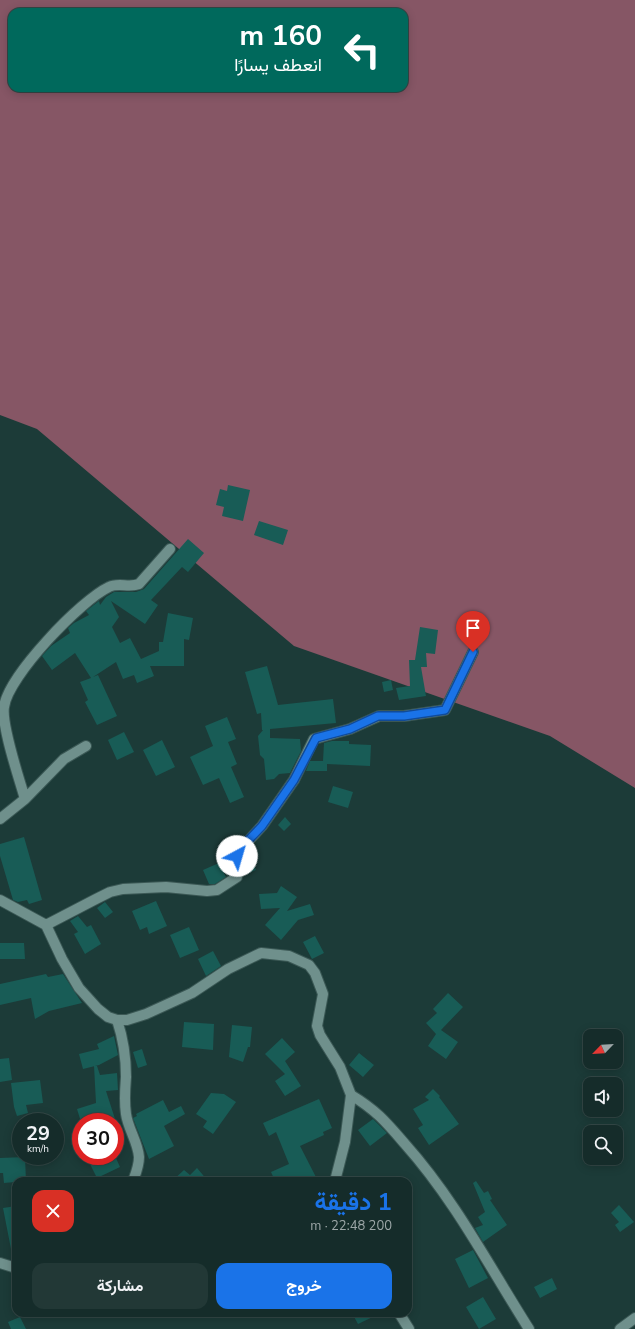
<!DOCTYPE html>
<html lang="ar">
<head>
<meta charset="utf-8">
<style>
	:root { --surface:#152c2a; --page:#223836; --text:#f1f3f6; --muted:#9da7a8; --line:#344847; --accent:#1a73e8 }
	body { margin:0; font-family:"Nunito Sans",Vazirmatn,sans-serif; background:var(--page); color:var(--text); direction:rtl; height:100vh; display:flex; flex-direction:column; font-size:15px; white-space:nowrap }
	* { box-sizing:border-box; margin:0 }
	p { font-size:13px; color:var(--muted) }
	.icon { flex:none; width:22px; height:22px; fill:none; stroke:currentColor; stroke-width:2; stroke-linecap:round; stroke-linejoin:round }
	.map { position:relative; flex:1; overflow:hidden; direction:ltr }
	.side { position:absolute; left:12px; top:1177px; width:400px; height:140px; display:flex; flex-direction:column; background:var(--surface); border-radius:12px; box-shadow:0 2px 10px #0003,0 0 0 1px var(--line); direction:rtl }
	.side>* { flex:none }
	.banner { position:absolute; left:8px; top:8px; width:400px; height:84px; border-radius:12px; box-shadow:0 2px 10px #0003,0 0 0 1px var(--line); direction:rtl; background:#00695c; color:#fff; overflow:hidden }
	.needle { width:26px; rotate:245deg }
	.tools { position:absolute; left:583px; top:1029px; display:grid; gap:8px }
	.tools a { display:grid; place-items:center; width:40px; height:40px; border-radius:8px; background:var(--surface); box-shadow:0 2px 10px #0003,0 0 0 1px var(--line); font-size:20px }
	.speed { position:absolute; left:12px; top:1113px; display:flex; gap:8px; font-size:20px; font-weight:700; text-align:center }
	.speed>* { display:grid; place-content:center; width:52px; height:52px; border-radius:50%; background:var(--surface); box-shadow:0 2px 10px #0003,0 0 0 1px var(--line); line-height:1 }
	.speed small { font-size:10px; font-weight:400 }
	.speed .limit { border:6px solid #d22; background:#fff; color:#111 }
	.pin { position:absolute; display:grid; place-items:center; width:34px; height:34px; color:#fff; margin:-41px -17px; border-radius:50% 50% 50% 0; rotate:-45deg; box-shadow:0 0 4px #0007 }
	.pin .icon { rotate:45deg }
	.me { position:absolute; width:44px; margin:-22px; rotate:39deg; stroke-linejoin:round; filter:drop-shadow(0 0 3px #0008) }
	.turn { display:flex; align-items:center; gap:14px; height:84px; padding:0 20px; font-size:18px }
	.turn .icon { width:52px; height:52px; stroke-width:2.5 }
	.turn b { display:block; font-size:28px; line-height:34px }
	.round { display:grid; place-items:center; flex:none; width:42px; height:42px; border-radius:12px; background:var(--page) }
	.headline { display:flex; align-items:center; justify-content:space-between; height:68px; padding:0 20px }
	h1 { font-size:24px; font-weight:700; line-height:30px; color:var(--accent) }
	.primary-button { display:flex; gap:8px; margin-top:auto; padding:8px 20px }
	.primary-button a { flex:1; height:46px; border-radius:12px; background:var(--accent); color:#fff; font-size:16px; font-weight:700; line-height:46px; text-align:center }
	.primary-button a+a { background:var(--page); color:var(--text) }
	.map>svg:first-child { display:block }
	.forest { fill:#865665; fill-rule:evenodd }
	.building { fill:#185c56 }
	.lines { fill:none; stroke-linecap:round; stroke-linejoin:round }
	.minor-casing { stroke:#3b5855; stroke-width:12 }
	.minor { stroke:#6f908c; stroke-width:10 }
	.route-casing { stroke:#114b97; stroke-width:10 }
	.route { stroke:#1a73e8; stroke-width:7 }
</style>
</head>
<body>
<div class="map">
<svg width="635" height="1329" viewBox="0 0 635 1329">
	<rect width="100%" height="100%" fill="#1c3b38"/>
	<path class="forest" d="M0 0H635V788L550 736 294 646 37 429 0 415ZM12 12H404V88H12Z"/>
	<path class="building" d="M228 485 250 490 243 521 222 516 224 507 216 505 220 489 227 491Z
		M259 521 288 530 283 545 254 535Z
		M188 539 204 553 188 572 182 567 151 600 158 605 145 624 111 601 119 617 112 627 120 643 130 638 141 659 159 651V642H163L168 613 193 618 189 640 184 639V666H150L154 676 137 683 134 675 123 679 116 662 93 677 98 675 117 716 97 725 85 702 88 700 80 682 91 678 75 653 52 670 42 656 51 646 70 633 68 628 74 623 89 615 86 611 99 601 100 605 106 597 114 592H136L144 589Z
		M420 627 438 630 435 654 426 653 427 667H421L426 696 399 700 396 688 410 686 409 660H415Z
		M267 666 278 705 333 699 336 723 270 729V738L300 739 301 751 290 773 279 774 274 779 266 780 264 759 260 755 258 736 263 730H262L261 713 257 714 245 672Z
		M391 680 393 690 384 692 382 682Z
		M227 717 236 739 228 742 237 764 231 767 244 797 230 803 219 778 203 785 190 757 213 746 205 726Z
		M124 732 134 752 117 760 108 740Z
		M162 740 175 767 156 776 143 750Z
		M332 741H349V744L371 745 370 766 327 764V771H306L310 761H323L324 743Z
		M333 786 353 792 348 808 328 802Z
		M285 817 291 824 284 831 278 825Z
		M24 837 42 900 29 904 27 900 18 902 13 900 0 856V844Z
		M248 851 256 870 246 874 244 868V855Z
		M219 863 226 877 215 884H209L203 870Z
		M281 886 297 897 287 911 310 904 314 915 298 920 281 940 265 925 280 908 261 909 259 894 277 893Z
		M156 901 167 926 149 934 147 927 140 930 132 911Z
		M105 902 113 912 105 918 97 908Z
		M78 916 87 927 91 925 101 944 85 954 74 934 78 932 70 921Z
		M189 927 199 950 180 958 170 935Z
		M315 936 324 953 312 959 303 942Z
		M0 943H24L25 959H0Z
		M213 951 221 966 206 976 198 959Z
		M46 974 48 977 63 974 82 1003 49 1011 35 1019 31 998 0 1005V984Z
		M448 993 463 1007 441 1030 458 1042 446 1059 428 1046 436 1034 426 1023 437 1013 433 1009Z
		M184 1022 214 1024 213 1050 182 1047Z
		M232 1025 252 1027 250 1047H248L243 1062 229 1057Z
		M114 1036 118 1055 99 1065 83 1069 79 1054 99 1049 97 1044Z
		M282 1038 295 1052 285 1061 301 1086 285 1096 275 1081 285 1074 265 1054Z
		M142 1049 147 1065 138 1068 133 1052Z
		M359 1053 374 1065 363 1077 349 1065Z
		M9 1058 12 1080 0 1082V1059Z
		M94 1066H97L100 1075 117 1073 118 1090 106 1091 116 1122H81L77 1109 96 1103Z
		M40 1080 43 1103 26 1105 28 1113 17 1116 14 1107 11 1083Z
		M433 1089 440 1096 439 1097 459 1124 429 1145 418 1128 423 1125 413 1109 429 1100 425 1097Z
		M211 1093 224 1094 236 1102 213 1134 203 1127 207 1121 196 1114Z
		M319 1099 332 1128 323 1132 324 1135 300 1146 318 1181H275L271 1172 289 1164 276 1132 269 1136 263 1123Z
		M163 1100 169 1112 181 1106 185 1114 164 1126 174 1146 149 1159 133 1118 137 1116 136 1114Z
		M373 1119 387 1133 370 1146 358 1130Z
		M102 1156H115L120 1167 97 1178 89 1162Z
		M25 1157 26 1181 4 1183 3 1173H0V1158Z
		M197 1168 208 1181H172L184 1170 190 1175Z
		M476 1181 484 1193 488 1191 492 1199 490 1200 507 1225 483 1242 475 1228 483 1225 478 1217 485 1212 473 1183Z
		M619 1205 634 1222 620 1232 615 1225 619 1222 611 1213Z
		M16 1206V1249H11L3 1208Z
		M473 1250 488 1278 469 1288 455 1259Z
		M552 1278 557 1289 540 1298 534 1287Z
		M483 1297 496 1319 479 1329 466 1307Z
		M352 1313H381L358 1324Z
		M20 1317 26 1329H11L8 1322Z"/>
	<g class="lines">
		<defs>
			<path id="minor" d="M25 799C19 778 1 725 4 707 8 676 81 600 109 587 118 582 129 588 139 584L170 549
				M0 819 25 799 64 759 86 746
				M0 900 46 925 62 959 79 988 98 1009 108 1017 117 1020H127L146 1014 192 993 228 969 261 953 289 956 309 965 315 973 323 994 317 1026 320 1035 340 1067 351 1095 345 1142 335 1181
				M46 925 96 899 110 892 123 889 166 887 207 891 217 890 237 877 238 852 262 826 294 780 314 739 350 729 379 716H404L445 710 473 652
				M117 1020C123 1038 126 1057 126 1077 125 1090 124 1101 126 1114 128 1129 138 1142 139 1157 139 1166 136 1173 133 1181
				M351 1095C376 1110 386 1122 405 1144 455 1200 489 1266 529 1329
				M0 1263 16 1268
				M399 1313 409 1329
				M620 1329 635 1318"/>
		</defs>
		<use href="#minor" class="minor-casing"/>
		<use href="#minor" class="minor"/>
	</g>
	<g class="lines">
		<defs>
			<path id="route" d="M237 856 240 849 262 826 294 780 316 738 350 729 378 716H404L445 710 473 652"/>
		</defs>
		<use href="#route" class="route-casing"/>
		<use href="#route" class="route"/>
	</g>
</svg>
<div class="tools">
<a><svg class="needle" viewBox="-14 -14 28 28"><path d="M0-13l5 13h-10z" fill="#e53935"/><path d="M0 13l5-13h-10z" fill="#9da7a8"/></svg></a>
<a><svg class="icon" aria-label="sound" viewBox="0 0 24 24"><path d="M4 9h4l5-4v14l-5-4H4zM17 9q2 3 0 6"/></svg></a>
<a><svg class="icon" aria-label="search" viewBox="0 0 24 24"><circle cx="10" cy="10" r="6"/><path d="M15 15l6 6"/></svg></a>
</div>
<div class="speed"><div>29<small>km/h</small></div><div class="limit">30</div></div>
<div class="pin" style="left:473px;top:652px;background:#d93025"><svg class="icon" aria-label="arrive" viewBox="0 0 24 24"><path d="M6 21V4h12l-3 4 3 4H6"/></svg></div>
<svg class="me" style="left:237px;top:856px" viewBox="-20 -20 40 40"><circle r="19" fill="#fff"/><path d="M0-13L10 11 0 6-10 11z" fill="#1a73e8"/></svg>
<div class="banner">
<div class="turn"><svg class="icon" aria-label="left" viewBox="0 0 24 24"><path d="M17 20v-9H6M10 6l-5 5 5 5"/></svg><div><b>160 m</b>انعطف يسارًا</div></div>
</div>
<section class="side">
<div class="headline"><div><h1>1 دقيقة</h1><p>200 m · 22:48</p></div><a class="round" style="background:#d93025;color:#fff"><svg class="icon" aria-label="close" viewBox="0 0 24 24"><path d="M6 6l12 12M18 6L6 18"/></svg></a></div>
<div class="primary-button"><a>خروج</a><a>مشاركة</a></div>
</section>
</div>
</body>
</html>
